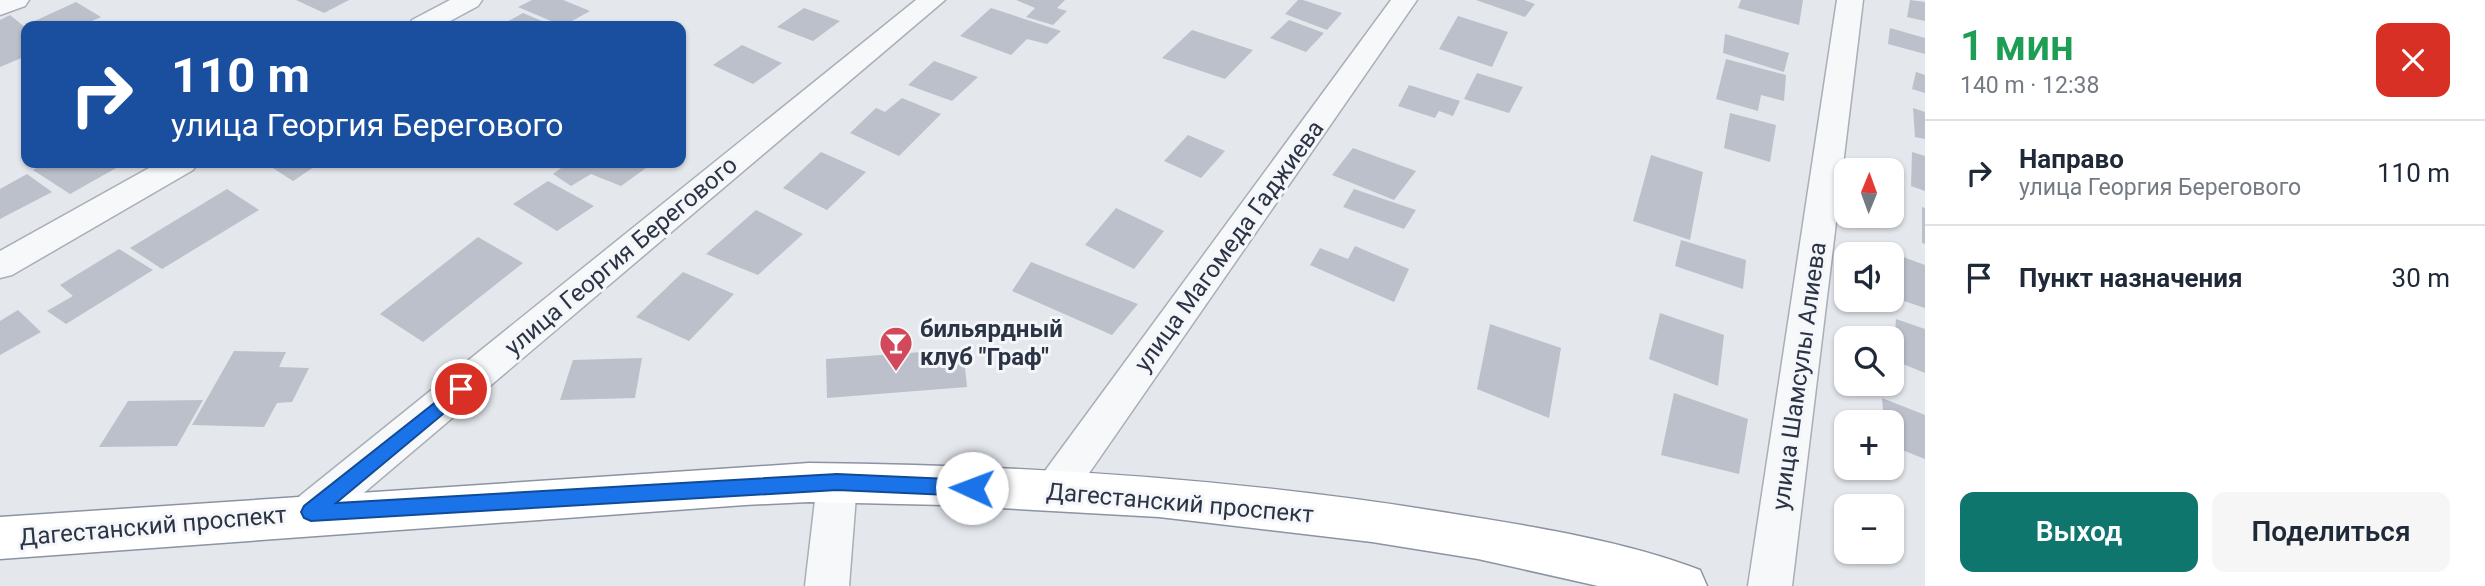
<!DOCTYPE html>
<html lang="ru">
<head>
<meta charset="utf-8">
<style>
	:root { --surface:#fff; --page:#f6f6f7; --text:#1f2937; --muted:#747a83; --line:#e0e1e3; --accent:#0f766e }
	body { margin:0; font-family:Roboto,sans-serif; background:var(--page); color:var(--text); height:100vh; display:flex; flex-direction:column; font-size:26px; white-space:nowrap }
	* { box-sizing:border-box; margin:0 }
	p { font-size:23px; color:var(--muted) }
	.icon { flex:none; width:38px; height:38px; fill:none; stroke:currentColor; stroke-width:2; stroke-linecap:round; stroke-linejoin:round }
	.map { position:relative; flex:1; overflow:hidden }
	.panel { display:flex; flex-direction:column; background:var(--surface); width:560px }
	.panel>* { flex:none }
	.banner { position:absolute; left:21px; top:21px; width:665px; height:147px; border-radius:14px; box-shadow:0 2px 5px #0004; background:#1a4fa0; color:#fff; overflow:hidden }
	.needle { width:46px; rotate:1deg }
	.controls { position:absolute; left:1834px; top:158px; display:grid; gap:14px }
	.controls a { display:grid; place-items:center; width:70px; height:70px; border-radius:14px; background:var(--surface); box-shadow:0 2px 5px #0004; font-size:35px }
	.pin { position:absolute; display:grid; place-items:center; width:60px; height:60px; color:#fff; margin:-30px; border:4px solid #fff; border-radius:50%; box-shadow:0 2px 7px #0007 }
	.me { position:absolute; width:77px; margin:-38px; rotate:272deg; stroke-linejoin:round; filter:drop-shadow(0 0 5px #0008) }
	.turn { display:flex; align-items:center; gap:24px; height:147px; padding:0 35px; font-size:32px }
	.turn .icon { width:91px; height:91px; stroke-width:2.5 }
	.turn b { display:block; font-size:49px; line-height:60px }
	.round { display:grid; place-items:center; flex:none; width:74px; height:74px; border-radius:14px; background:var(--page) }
	.head { display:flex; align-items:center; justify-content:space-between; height:119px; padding:0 35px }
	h1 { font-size:42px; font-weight:600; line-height:52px; color:#1e9e55 }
	.cta { display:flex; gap:14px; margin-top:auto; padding:14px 35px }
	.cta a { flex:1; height:80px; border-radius:14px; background:var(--accent); color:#fff; font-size:28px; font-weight:600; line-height:80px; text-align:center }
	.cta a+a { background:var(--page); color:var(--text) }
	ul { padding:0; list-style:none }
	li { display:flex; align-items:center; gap:21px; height:105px; padding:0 35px; border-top:2px solid var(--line) }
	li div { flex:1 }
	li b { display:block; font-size:26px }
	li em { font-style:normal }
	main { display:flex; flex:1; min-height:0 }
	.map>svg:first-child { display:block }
	.building { fill:#bbc0ca }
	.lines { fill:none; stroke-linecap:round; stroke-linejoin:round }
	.street-casing { stroke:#a9aeb7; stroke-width:3 }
	.highway-casing { stroke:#8b94a3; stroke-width:3 }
	.street { fill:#f7f8fa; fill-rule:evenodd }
	.highway { fill:#fff; fill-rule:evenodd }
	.route { fill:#1a73e8; stroke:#114b97; stroke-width:2 }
	.labels { text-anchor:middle; stroke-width:6; stroke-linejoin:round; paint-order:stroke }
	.street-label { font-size:24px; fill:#2b3445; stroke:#f4f6f9 }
	.poi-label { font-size:24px; font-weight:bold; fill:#2b3445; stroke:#f4f6f9; text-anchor:start }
</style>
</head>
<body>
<main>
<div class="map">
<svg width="1925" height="586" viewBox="0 0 1925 586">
	<rect width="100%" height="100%" fill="#e4e7ec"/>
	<path class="building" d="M296 0H349L324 13Z
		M532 0H563L590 11 563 26 518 7Z
		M1016 0H1065L1057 8 1067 11 1053 25 1026 17 1035 8Z
		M1298 0H1303L1342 13 1327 30 1285 14Z
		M1476 0H1524L1535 4 1525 17Z
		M1741 0H1803L1799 25 1738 8Z
		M1910 0 1925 2V21L1907 17Z
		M76 2 101 17 81 26 28 24Z
		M804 8 840 21 813 41 777 27Z
		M991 8 1061 31 1047 44 1027 39 1011 55 960 36Z
		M523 13 549 24 499 26Z
		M10 15 26 28V56L0 67V20Z
		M1458 16 1508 32 1492 67 1439 49Z
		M1289 20 1324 33 1306 52 1270 38Z
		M1890 28 1925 38V54L1888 44Z
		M1192 30 1253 50 1225 79 1162 58Z
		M1725 34 1789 53 1784 72 1723 53Z
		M742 45 782 63 753 84 713 65Z
		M1726 59 1786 75 1784 101 1761 95 1758 111 1716 99Z
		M934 61 978 77 952 101 908 85Z
		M1916 72 1925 75V93L1912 89Z
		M1477 73 1523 87 1509 113 1464 99Z
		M1409 85 1460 101 1453 116 1439 111 1435 118 1398 106Z
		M902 98 941 114 899 156 850 133 876 108 885 112Z
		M1913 108 1925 112V139L1915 137Z
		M1730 113 1776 125 1770 162 1724 148Z
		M1188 135 1225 151 1201 178 1164 161Z
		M1353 148 1416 171 1394 200 1332 175Z
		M821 152 866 172 827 210 783 188Z
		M1912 152 1925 156V191L1911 186Z
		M1651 155 1703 172 1690 240 1633 221Z
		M46 163H125L70 194 33 170Z
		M265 163H320L293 181Z
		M568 163H653L621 186 591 174 571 186 553 174Z
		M27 174 52 192 0 219V189Z
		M548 181 594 206 557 231 513 204Z
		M227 189 259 210 162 269 130 248Z
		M1354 189 1416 210 1404 229 1343 207Z
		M1922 207 1925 208V244L1922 243Z
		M1116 208 1164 231 1134 269 1085 245Z
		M756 210 803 234 758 275 706 254Z
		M478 237 523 263 423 342 380 314Z
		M1681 240 1746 260 1743 289 1675 266Z
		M1355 246 1409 269 1394 302 1310 265 1320 248 1348 259Z
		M119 249 153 270 66 324 47 311 73 296 60 285Z
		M1895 254 1925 265V308L1895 298Z
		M1031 262 1138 304 1112 335 1012 291Z
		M683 272 734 294 689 341 636 317Z
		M18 310 41 332 0 355V321Z
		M1660 313 1724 335 1718 386 1649 359Z
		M1896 319 1925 329V373L1893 360Z
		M1490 324 1561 348 1549 418 1477 389Z
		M963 349 967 387 827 398 826 359Z
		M234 351 286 352 279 367 309 368 292 402 277 403 264 427 192 425Z
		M642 358 635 398 560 400 573 360Z
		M1674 393 1748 419 1739 474 1661 455Z
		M1882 398 1925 415V459L1892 446V422H1884Z
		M203 400 177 446 99 447 128 401Z"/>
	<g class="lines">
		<defs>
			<path id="street" d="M0 0H29L25 6 0 15Z
				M450 0H482L478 6 441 26H409L412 20Z
				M916 0H945L326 525 311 530 296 525 290 512 296 499Z
				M1391 0H1417L1067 505 1053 510 1039 505 1032 492 1039 479Z
				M1837 0H1863L1792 586H1748Z
				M158 163H198L193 170 12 275 0 278V251Z
				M837 465 851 471 857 483 849 586H805L817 483 823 471Z"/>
			<path id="highway" d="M809 463C1021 465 1233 478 1442 512 1524 525 1623 540 1700 570L1707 586H1598L1478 559 1372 542 1159 517 946 505 809 502 745 505 0 559V517Z"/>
		</defs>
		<use href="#street" class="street-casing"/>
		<use href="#highway" class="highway-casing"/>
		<use href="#street" class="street"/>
		<use href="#highway" class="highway"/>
	</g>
	<path class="route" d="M461 382 469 389 467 394 336 503 837 474 972 480 979 483 981 488 979 494 972 496 837 490 311 521 304 518 301 512 304 506Z"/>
	<defs>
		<symbol id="bar-pin" viewBox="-11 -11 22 30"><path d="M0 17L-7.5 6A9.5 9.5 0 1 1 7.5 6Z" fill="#d1495b" stroke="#f4f6f9"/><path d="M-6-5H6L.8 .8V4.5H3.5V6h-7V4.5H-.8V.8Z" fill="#fff"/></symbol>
	</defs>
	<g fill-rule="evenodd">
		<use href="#bar-pin" x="877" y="324" width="38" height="52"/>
	</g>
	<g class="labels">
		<g class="street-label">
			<text transform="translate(1229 246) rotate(-54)" y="8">улица Магомеда Гаджиева</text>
			<text transform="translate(621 256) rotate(-40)" y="8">улица Георгия Берегового</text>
			<text transform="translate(1799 376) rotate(-82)" y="8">улица Шамсулы Алиева</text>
			<text transform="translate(1180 503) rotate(5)" y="8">Дагестанский проспект</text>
			<text transform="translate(153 526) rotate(-5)" y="8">Дагестанский проспект</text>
		</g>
		<g class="poi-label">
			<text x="920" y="337">бильярдный<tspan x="920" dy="28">клуб "Граф"</tspan></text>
		</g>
	</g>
</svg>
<div class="controls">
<a><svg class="needle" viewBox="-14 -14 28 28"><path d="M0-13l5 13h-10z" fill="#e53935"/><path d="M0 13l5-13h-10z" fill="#747a83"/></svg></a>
<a><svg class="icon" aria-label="sound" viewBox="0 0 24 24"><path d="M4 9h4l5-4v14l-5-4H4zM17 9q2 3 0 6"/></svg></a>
<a><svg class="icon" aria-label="search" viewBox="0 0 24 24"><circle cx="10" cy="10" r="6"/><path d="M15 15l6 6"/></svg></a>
<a>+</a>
<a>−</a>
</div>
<div class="pin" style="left:461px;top:389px;background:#d93025"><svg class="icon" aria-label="arrive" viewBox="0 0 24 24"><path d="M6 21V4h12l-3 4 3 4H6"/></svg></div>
<svg class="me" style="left:972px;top:488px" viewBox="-20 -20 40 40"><circle r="19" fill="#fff"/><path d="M0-13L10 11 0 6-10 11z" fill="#1a73e8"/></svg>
<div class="banner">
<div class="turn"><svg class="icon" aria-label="right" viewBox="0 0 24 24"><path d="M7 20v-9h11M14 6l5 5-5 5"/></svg><div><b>110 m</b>улица Георгия Берегового</div></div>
</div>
</div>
<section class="panel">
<div class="head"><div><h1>1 мин</h1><p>140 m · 12:38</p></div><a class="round" style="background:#d93025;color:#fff"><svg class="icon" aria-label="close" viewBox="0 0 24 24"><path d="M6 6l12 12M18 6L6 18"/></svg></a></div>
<ul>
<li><svg class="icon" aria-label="right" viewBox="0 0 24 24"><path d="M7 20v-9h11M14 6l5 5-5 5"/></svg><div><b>Направо</b><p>улица Георгия Берегового</p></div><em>110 m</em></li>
<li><svg class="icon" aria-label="arrive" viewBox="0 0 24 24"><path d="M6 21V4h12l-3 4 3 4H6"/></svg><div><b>Пункт назначения</b></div><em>30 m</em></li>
</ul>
<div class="cta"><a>Выход</a><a>Поделиться</a></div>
</section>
</main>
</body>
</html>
